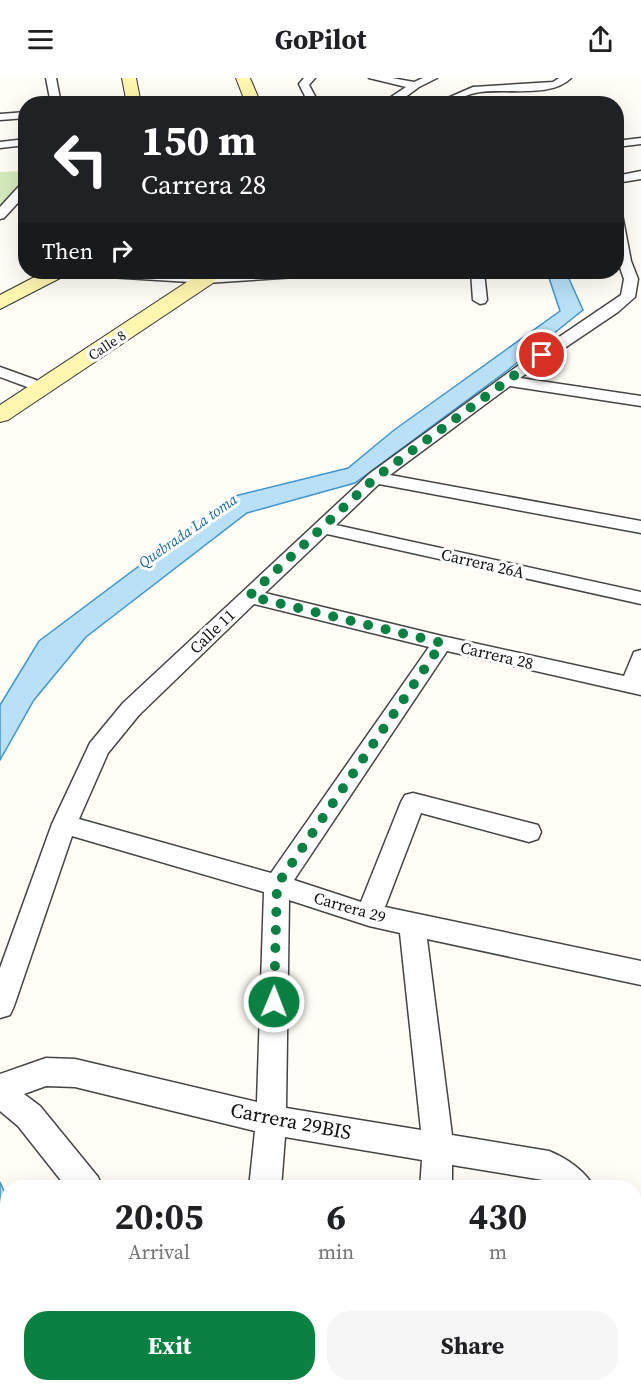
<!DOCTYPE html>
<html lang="en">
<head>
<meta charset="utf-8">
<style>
	:root { --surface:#fff; --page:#f6f6f6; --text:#202124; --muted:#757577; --accent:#0b8043 }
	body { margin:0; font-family:"Source Serif 4",serif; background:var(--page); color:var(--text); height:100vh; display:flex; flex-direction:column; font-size:22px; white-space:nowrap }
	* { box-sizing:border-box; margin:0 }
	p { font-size:20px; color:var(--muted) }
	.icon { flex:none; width:33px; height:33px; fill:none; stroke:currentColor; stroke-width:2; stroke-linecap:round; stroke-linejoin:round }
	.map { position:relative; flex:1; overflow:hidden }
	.drawer { position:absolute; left:0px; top:1102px; width:642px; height:212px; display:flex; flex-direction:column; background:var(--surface); border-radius:24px 24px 0 0; box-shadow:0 6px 24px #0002 }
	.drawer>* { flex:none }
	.banner { position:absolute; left:18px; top:18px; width:606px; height:183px; border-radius:24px; box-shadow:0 6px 24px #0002; background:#202124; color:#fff; overflow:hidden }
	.pin { position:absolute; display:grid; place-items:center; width:51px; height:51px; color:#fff; margin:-26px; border:3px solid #fff; border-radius:50%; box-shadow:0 2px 6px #0007 }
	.me { position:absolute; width:66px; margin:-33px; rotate:1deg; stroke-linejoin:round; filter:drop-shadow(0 0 4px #0008) }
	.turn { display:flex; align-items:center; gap:21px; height:126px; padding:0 24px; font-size:27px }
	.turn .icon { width:78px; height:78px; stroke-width:2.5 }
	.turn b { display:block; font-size:42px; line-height:51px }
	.then { display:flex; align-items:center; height:57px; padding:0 24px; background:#0003; gap:12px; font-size:22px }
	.eta { display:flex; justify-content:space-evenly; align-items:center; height:102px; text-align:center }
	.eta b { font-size:36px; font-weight:700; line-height:42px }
	.primary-button { display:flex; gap:12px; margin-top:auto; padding:12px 24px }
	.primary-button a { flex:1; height:69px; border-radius:24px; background:var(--accent); color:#fff; font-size:24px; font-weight:700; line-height:69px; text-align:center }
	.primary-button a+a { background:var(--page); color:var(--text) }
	header { display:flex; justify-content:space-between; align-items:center; height:78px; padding:0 24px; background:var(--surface); font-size:27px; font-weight:700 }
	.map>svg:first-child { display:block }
	.green { fill:#d5ebbd }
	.water { fill:#b9e0f7; stroke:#3f96cf; stroke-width:1.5 }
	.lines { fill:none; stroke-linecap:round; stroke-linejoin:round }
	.minor-casing { stroke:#444; stroke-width:3 }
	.secondary-casing { stroke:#333; stroke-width:2 }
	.minor { fill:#fff; fill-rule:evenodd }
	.secondary { fill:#fff6b0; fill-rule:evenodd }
	.route { stroke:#0b8043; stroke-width:10; stroke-dasharray:0 18 }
	.labels { text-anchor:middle; stroke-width:6; stroke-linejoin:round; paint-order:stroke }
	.far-street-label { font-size:14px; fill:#111; stroke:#fff }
	.far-water-label { font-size:15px; font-style:italic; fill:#1768a6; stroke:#fff }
	.street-label { font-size:16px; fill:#111; stroke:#fff }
	.near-street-label { font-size:20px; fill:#111; stroke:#fff }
</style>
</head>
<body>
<header><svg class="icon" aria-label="menu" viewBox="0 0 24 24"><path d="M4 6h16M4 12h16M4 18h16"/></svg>GoPilot<svg class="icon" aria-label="share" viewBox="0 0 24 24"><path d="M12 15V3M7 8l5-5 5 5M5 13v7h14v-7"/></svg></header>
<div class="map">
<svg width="641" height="1313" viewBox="0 0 641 1313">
	<rect width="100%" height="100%" fill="#fffdf5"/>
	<path class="green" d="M25 93V104L3 129H0V94Z"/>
	<path class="water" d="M547 194H566L583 232 508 292 355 405 247 435 86 559 34 622 0 682V627L39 563 231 419 348 390 394 352 560 233Z
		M0 1104 7 1120V1204L0 1188Z"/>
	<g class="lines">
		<defs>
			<path id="minor" d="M46 0H56L61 26H51Z
				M304 0H315L309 7 316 20 385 23 406 9 369 0H392L414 4 423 0H437L419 9 396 26 249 25 254 22 306 20 299 6Z
				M559 0H571C551 21 502 9 475 15 459 19 452 26 434 26L473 9 553 4Z
				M233 20 238 23 237 25 179 26 184 23Z
				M26 34V40L0 42V36Z
				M641 60V66L616 69V63Z
				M26 61V67L0 70V64Z
				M641 93V101L616 105V98Z
				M22 105H26V116L4 140 0 141V129Z
				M616 132 622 136 631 183 638 201 635 219 618 234 520 300 641 318V328L510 308 390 397 641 443V455L379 406 336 447 641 514V526L327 456 265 515 442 558 624 598 634 574 641 572V617L447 573 294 802 361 824 401 724 405 717 413 715 538 747 541 754 538 761 529 764 421 735 385 829 641 883V907L427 861 452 1057 549 1073C566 1080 586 1093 594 1110H553L543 1102 452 1087V1110H420L422 1082 285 1059 281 1110H249L255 1053 75 1009 46 1008 24 1016 40 1028 98 1099 103 1110H67L18 1048 0 1033V996L46 980 75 981 257 1024 264 814 72 758 14 928 10 937 0 940V890L52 746 90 665 123 625 369 396 537 274 621 217 624 201 616 178ZM254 526 429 569 271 795 79 741 108 675 139 637ZM289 822 369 848 400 855 421 1052 286 1030Z
				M85 194C124 190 165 196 204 197 242 198 281 190 319 194L312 198 206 205 92 198Z
				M471 194H484L487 222 485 225 480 226 473 222Z
				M0 289 36 302 38 305 30 310 0 299Z
				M634 1150 641 1153V1189L634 1186Z
				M205 1306H240L238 1313H202Z
				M409 1306H444L447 1313H411Z"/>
			<path id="secondary" d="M122 0H136L141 26H127Z
				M236 0H250L261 26H246Z
				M44 194H67L64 198 0 231V217Z
				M202 194H221L213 205 8 342 0 344V327Z"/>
		</defs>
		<use href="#minor" class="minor-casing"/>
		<use href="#secondary" class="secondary-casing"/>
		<use href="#minor" class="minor"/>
		<use href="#secondary" class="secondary"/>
	</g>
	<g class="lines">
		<path class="route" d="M274 924 277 807 442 565 249 518 375 400 542 277"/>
	</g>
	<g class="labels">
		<g class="far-street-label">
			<text transform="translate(107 267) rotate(-34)" y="5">Calle 8</text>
		</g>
		<g class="far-water-label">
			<text transform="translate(188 453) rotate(-35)" y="5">Quebrada La toma</text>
		</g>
		<g class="street-label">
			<text transform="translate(483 485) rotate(13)" y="6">Carrera 26A</text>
			<text transform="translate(212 553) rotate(-44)" y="6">Calle 11</text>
			<text transform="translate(497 577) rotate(13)" y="6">Carrera 28</text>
			<text transform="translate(350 829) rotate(16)" y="6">Carrera 29</text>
		</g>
		<g class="near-street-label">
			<text transform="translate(291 1043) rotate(11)" y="7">Carrera 29BIS</text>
		</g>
	</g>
</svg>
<div class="pin" style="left:542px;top:277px;background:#d93025"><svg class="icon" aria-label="arrive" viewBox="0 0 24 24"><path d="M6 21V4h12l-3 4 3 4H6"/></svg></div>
<svg class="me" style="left:274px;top:924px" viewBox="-20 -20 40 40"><circle r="17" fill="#0b8043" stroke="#fff" stroke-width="3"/><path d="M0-11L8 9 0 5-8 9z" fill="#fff"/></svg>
<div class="banner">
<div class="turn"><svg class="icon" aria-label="left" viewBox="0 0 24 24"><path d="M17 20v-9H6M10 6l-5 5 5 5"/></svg><div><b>150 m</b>Carrera 28</div></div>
<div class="then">Then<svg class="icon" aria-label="right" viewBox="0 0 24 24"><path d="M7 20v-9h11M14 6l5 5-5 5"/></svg></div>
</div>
<section class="drawer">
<div class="eta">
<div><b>20:05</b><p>Arrival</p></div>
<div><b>6</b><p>min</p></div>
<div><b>430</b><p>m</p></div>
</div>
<div class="primary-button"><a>Exit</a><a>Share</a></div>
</section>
</div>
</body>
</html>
